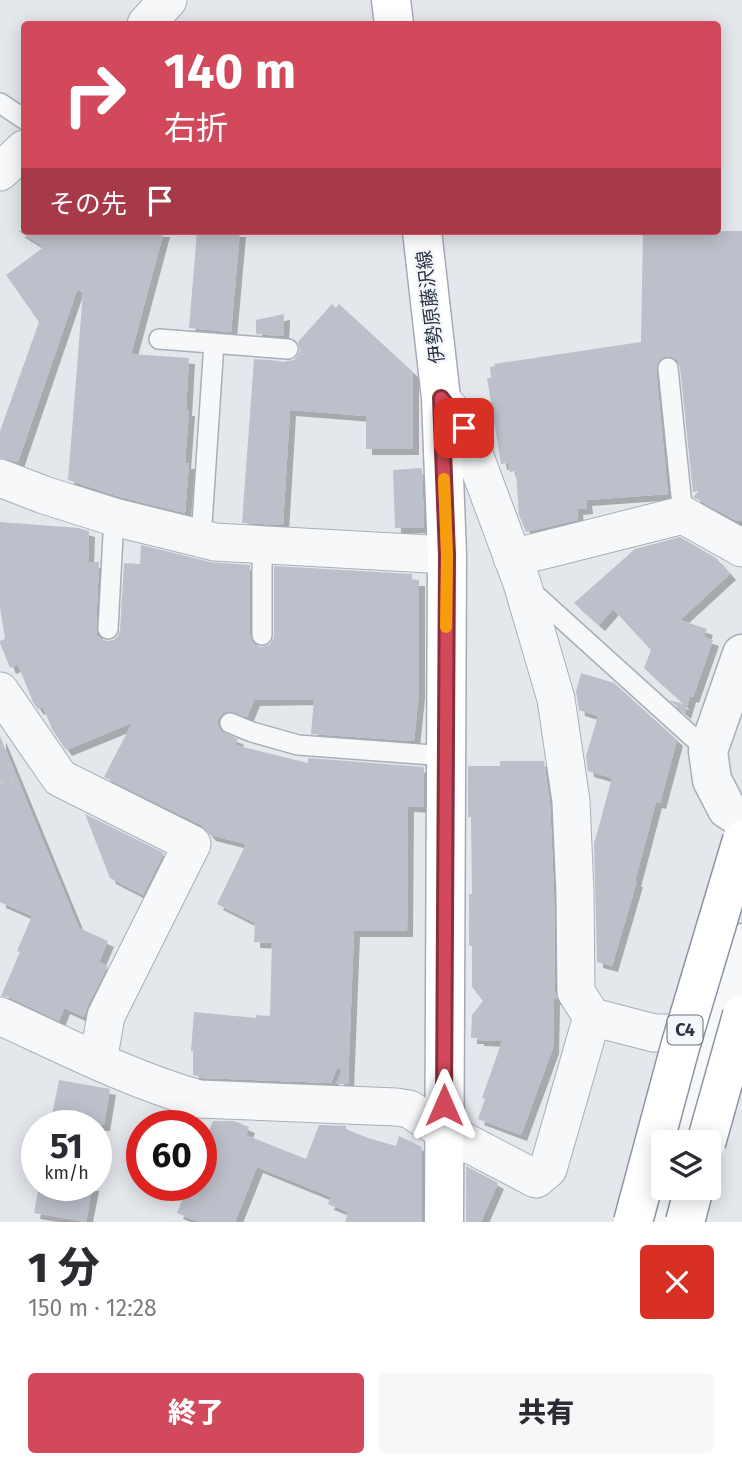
<!DOCTYPE html>
<html lang="ja">
<head>
<meta charset="utf-8">
<style>
	:root { --surface:#fff; --page:#f7f7f7; --text:#2b2b33; --muted:#7c7c81; --accent:#d1495b }
	body { margin:0; font-family:"Fira Sans","Noto Sans JP",sans-serif; background:var(--page); color:var(--text); height:100vh; display:flex; flex-direction:column; font-size:26px; white-space:nowrap }
	* { box-sizing:border-box; margin:0 }
	p { font-size:23px; color:var(--muted) }
	.icon { flex:none; width:38px; height:38px; fill:none; stroke:currentColor; stroke-width:2; stroke-linecap:round; stroke-linejoin:round }
	.map { position:relative; height:1222px; overflow:hidden }
	.details { display:flex; flex-direction:column; background:var(--surface); flex:1 }
	.details>* { flex:none }
	.hud { position:absolute; left:21px; top:21px; width:700px; height:214px; border-radius:7px; box-shadow:0 4px 18px #0003; background:#d1495b; color:#fff; overflow:hidden }
	.buttons { position:absolute; left:651px; top:1130px; display:grid; gap:14px }
	.buttons a { display:grid; place-items:center; width:70px; height:70px; border-radius:7px; background:var(--surface); box-shadow:0 4px 18px #0003; font-size:35px }
	.speed { position:absolute; left:21px; top:1110px; display:flex; gap:14px; font-size:35px; font-weight:700; text-align:center }
	.speed>* { display:grid; place-content:center; width:91px; height:91px; border-radius:50%; background:var(--surface); box-shadow:0 4px 18px #0003; line-height:1 }
	.speed small { font-size:18px; font-weight:400 }
	.speed .limit { border:10px solid #d22; background:#fff; color:#111 }
	.pin { position:absolute; display:grid; place-items:center; width:60px; height:60px; color:#fff; margin:-30px; border-radius:14px; box-shadow:0 4px 10px #0006 }
	.me { position:absolute; width:77px; margin:-38px; rotate:0deg; stroke-linejoin:round; filter:drop-shadow(0 0 5px #0008) }
	.turn { display:flex; align-items:center; gap:24px; height:147px; padding:0 28px; font-size:32px }
	.turn .icon { width:91px; height:91px; stroke-width:2.5 }
	.turn b { display:block; font-size:49px; line-height:60px }
	.then { display:flex; align-items:center; height:66px; padding:0 28px; background:#0003; gap:14px; font-size:26px }
	.round { display:grid; place-items:center; flex:none; width:74px; height:74px; border-radius:7px; background:var(--page) }
	.headline { display:flex; align-items:center; justify-content:space-between; height:119px; padding:0 28px }
	h1 { font-size:42px; font-weight:800; line-height:52px }
	.primary-button { display:flex; gap:14px; margin-top:auto; padding:14px 28px }
	.primary-button a { flex:1; height:80px; border-radius:7px; background:var(--accent); color:#fff; font-size:28px; font-weight:800; line-height:80px; text-align:center }
	.primary-button a+a { background:var(--page); color:var(--text) }
	.map>svg:first-child { display:block }
	.building { fill:#bbc0ca; filter:url(#shadow) }
	.lines { fill:none; stroke-linecap:round; stroke-linejoin:round }
	.service-casing { stroke:#a9aeb7; stroke-width:22 }
	.minor-casing { stroke:#a9aeb7; stroke-width:39 }
	.tertiary-casing { stroke:#a9aeb7; stroke-width:41 }
	.primary-casing { stroke:#a3abb8; stroke-width:41 }
	.path { stroke:#c2c5cb; stroke-width:4.5; stroke-dasharray:5 5; stroke-linecap:butt }
	.service { stroke:#f7f8fa; stroke-width:19 }
	.minor { stroke:#f7f8fa; stroke-width:37 }
	.tertiary { stroke:#f7f8fa; stroke-width:38 }
	.primary { stroke:#fff; stroke-width:38 }
	.motorway-bridge-casing { stroke:#8b94a3; stroke-width:41; stroke-linecap:butt }
	.motorway-bridge { stroke:#fff; stroke-width:38 }
	.route-casing { stroke:#882f3b; stroke-width:18 }
	.route { stroke:#d1495b; stroke-width:12 }
	.slow { stroke:#f59e0b; stroke-width:12 }
	.labels { text-anchor:middle; stroke-width:5; stroke-linejoin:round; paint-order:stroke }
	.shield { fill:#f4f6f9; stroke:#676e7b; stroke-width:2 }
	.shield-label { font-size:18px; font-weight:bold; fill:#2b3445 }
	.street-label { font-size:19px; fill:#2b3445; stroke:#f4f6f9 }
</style>
</head>
<body>
<div class="map">
<svg width="742" height="1222" viewBox="0 0 742 1222">
	<defs>
		<filter id="shadow"><feDropShadow dx="6" dy="6" stdDeviation="0" flood-color="#0004"/></filter>
	</defs>
	<rect width="100%" height="100%" fill="#e4e7ec"/>
	<path class="building" d="M18 231H164L131 354 189 358 186 410H189L185 463H189L185 513 120 497 68 480 83 292 77 290 18 462 0 458V431L39 322 6 275 44 247Z
		M197 231H240L231 332 189 328Z
		M643 231H742V521H737L693 497 699 491 693 492 680 367 677 360 672 357 667 356 660 359 657 364 656 369 668 494 586 500 587 508 577 509 578 520 526 532 519 515 516 471 510 472 508 463 501 464 487 378H491L490 367 495 366 494 364 641 342Z
		M332 304 336 308 339 304 413 372V449H366V416L290 410 283 525 242 523 254 359 281 361V362L294 360 298 355 300 351 298 342Z
		M284 314 283 336 256 334V320Z
		M422 468 424 527 395 528 393 470Z
		M0 522 78 528 89 531 88 562H99L96 629 97 635 101 639 107 641 114 640 118 636 120 630 124 563 140 564 141 545 210 562 250 565V635L252 642 255 645 261 647 269 645 273 640 274 636V566L412 574V580H419V693L414 741 311 734 314 699 254 700 247 717 229 711 223 713 218 719V725L221 731 238 739 235 745 308 763V758L424 767V807L408 806 407 931H354L348 1084H336L342 1070 337 1068 331 1083 203 1078 193 1075V1051H191L194 1012 256 1018V1015L270 1016 272 943 254 942 255 923 217 904 246 844 210 835 201 825 104 777 132 723 66 750 52 729 43 707 38 709 33 702 18 665 10 668 0 643V641L5 639 0 607Z
		M680 537 716 558 730 574 680 620 707 629 704 637 713 640 693 697 690 696 685 713 669 700 684 704 644 668 651 650 613 609 599 625 574 603 635 549Z
		M581 673 614 683 677 740 660 803 656 802 635 881H637L612 966 597 962 594 844 612 778 588 771 586 756 598 716 579 710 576 691Z
		M0 736 79 928 108 941 99 962 108 966 87 1007 84 1017 64 1008 59 1021 9 997 1 996 20 952 17 951 32 916 0 902Z
		M500 761H544L550 803 554 893 555 992 557 999H554L553 1048 521 1135 478 1119 485 1099 482 1098 502 1041 478 1040V1038H471L472 1015 483 1001 472 987V946H469V894H472L471 817H468V766H500Z
		M85 814 164 853 143 895 110 878Z
		M59 1080 110 1089 104 1125H50Z
		M213 1121H234L249 1127 246 1135 306 1159 319 1125 346 1126V1129L368 1138 396 1146 399 1136 422 1147V1222H345L348 1212 328 1204 331 1197 257 1167 235 1222H199L177 1213 188 1185H201V1151Z
		M466 1166 498 1183 481 1222H466Z
		M39 1185H93L86 1222 34 1213Z"/>
	<g class="lines">
		<defs>
			<path id="service" d="M0 103 24 119
				M159 339 288 349
				M668 368 683 515
				M201 539 214 343
				M262 545V635
				M530 590 708 751
				M108 629 114 517
				M230 723 252 732 298 745 446 756"/>
			<path id="minor" d="M146 24 168 0
				M0 172 24 149
				M0 478 44 495 114 517 215 542 447 555
				M512 558 683 515 742 548
				M0 691 60 778 192 844 106 1016 98 1061
				M0 1016C65 1046 130 1079 199 1099L396 1107 409 1109 444 1131 536 1179 548 1169 592 1017 576 992 575 892 571 801 556 699 522 583 464 427 441 398
				M592 1017 654 1033H715"/>
			<path id="tertiary" d="M742 654 708 751 712 780 727 809 742 819
				M685 1143 742 943
				M663 1222 672 1188"/>
			<path id="primary" d="M391 0 394 24
				M422 231 441 398 447 555 444 1222"/>
		</defs>
		<use href="#service" class="service-casing"/>
		<use href="#minor" class="minor-casing"/>
		<use href="#tertiary" class="tertiary-casing"/>
		<use href="#primary" class="primary-casing"/>
		<path class="path" d="M0 784 18 776"/>
		<use href="#service" class="service"/>
		<use href="#minor" class="minor"/>
		<use href="#tertiary" class="tertiary"/>
		<use href="#primary" class="primary"/>
		<defs>
			<path id="motorway-bridge" d="M706 1143 742 1015
				M633 1222 680 1047 742 840
				M685 1222 694 1188"/>
		</defs>
		<use href="#motorway-bridge" class="motorway-bridge-casing"/>
		<use href="#motorway-bridge" class="motorway-bridge"/>
	</g>
	<g class="lines">
		<defs>
			<path id="route" d="M444 1105 447 555 441 398 464 428"/>
		</defs>
		<use href="#route" class="route-casing"/>
		<use href="#route" class="route"/>
		<path class="slow" d="M444 479 447 555 446 627"/>
	</g>
	<g class="labels">
		<rect class="shield" x="667.5" y="1015.5" width="35" height="29" rx="5"/>
		<g class="shield-label">
			<text x="685" y="1036">C4</text>
		</g>
		<g class="street-label">
			<text transform="translate(430 307) rotate(-97)" y="7">伊勢原藤沢線</text>
		</g>
	</g>
</svg>
<div class="buttons">
<a><svg class="icon" aria-label="layers" viewBox="0 0 24 24"><path d="M12 4l9 5-9 5-9-5zM3 14l9 5 9-5"/></svg></a>
</div>
<div class="speed"><div>51<small>km/h</small></div><div class="limit">60</div></div>
<div class="pin" style="left:464px;top:428px;background:#d93025"><svg class="icon" aria-label="arrive" viewBox="0 0 24 24"><path d="M6 21V4h12l-3 4 3 4H6"/></svg></div>
<svg class="me" style="left:444px;top:1105px" viewBox="-20 -20 40 40"><path d="M0-17L14 15 0 8-14 15z" fill="#d1495b" stroke="#fff" stroke-width="4"/></svg>
<div class="hud">
<div class="turn"><svg class="icon" aria-label="right" viewBox="0 0 24 24"><path d="M7 20v-9h11M14 6l5 5-5 5"/></svg><div><b>140 m</b>右折</div></div>
<div class="then">その先<svg class="icon" aria-label="arrive" viewBox="0 0 24 24"><path d="M6 21V4h12l-3 4 3 4H6"/></svg></div>
</div>
</div>
<section class="details">
<div class="headline"><div><h1>1 分</h1><p>150 m · 12:28</p></div><a class="round" style="background:#d93025;color:#fff"><svg class="icon" aria-label="close" viewBox="0 0 24 24"><path d="M6 6l12 12M18 6L6 18"/></svg></a></div>
<div class="primary-button"><a>終了</a><a>共有</a></div>
</section>
</body>
</html>
